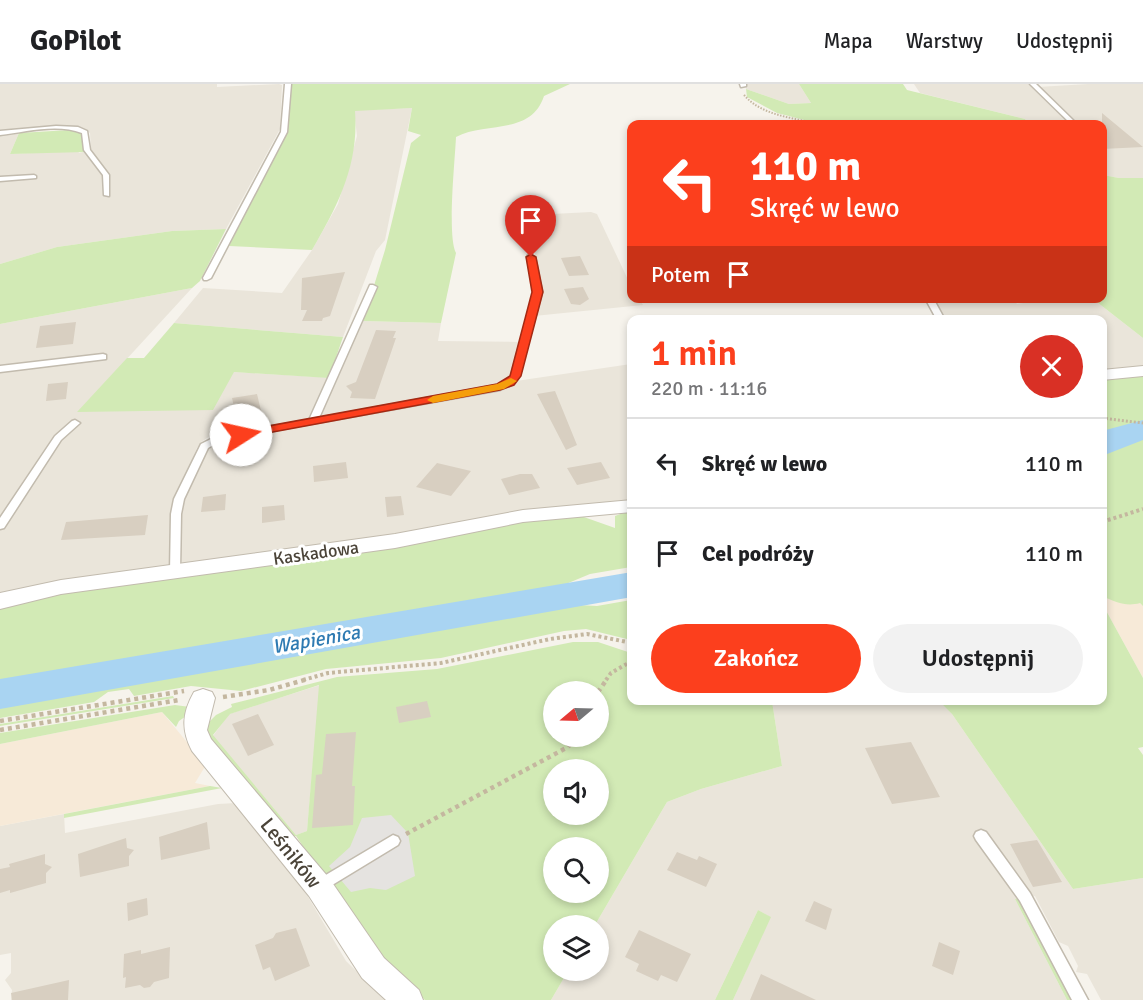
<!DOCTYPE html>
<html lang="pl">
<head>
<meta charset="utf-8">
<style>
	:root { --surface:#fff; --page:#f2f2f2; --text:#202124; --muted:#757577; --line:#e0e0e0; --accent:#fc3f1d }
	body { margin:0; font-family:Signika,sans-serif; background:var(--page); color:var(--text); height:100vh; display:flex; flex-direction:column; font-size:22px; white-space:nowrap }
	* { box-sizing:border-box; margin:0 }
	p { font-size:20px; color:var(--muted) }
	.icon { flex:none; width:33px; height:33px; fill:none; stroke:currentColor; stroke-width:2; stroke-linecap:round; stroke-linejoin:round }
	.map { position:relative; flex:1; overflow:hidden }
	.details { position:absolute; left:627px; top:231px; width:480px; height:390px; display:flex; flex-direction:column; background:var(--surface); border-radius:12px; box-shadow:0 3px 9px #0003 }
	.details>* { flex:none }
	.guide { position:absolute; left:627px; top:36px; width:480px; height:183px; border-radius:12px; box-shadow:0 3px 9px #0003; background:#fc3f1d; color:#fff; overflow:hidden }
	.needle { width:39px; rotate:251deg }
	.buttons { position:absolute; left:543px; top:597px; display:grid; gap:12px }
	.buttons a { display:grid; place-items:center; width:66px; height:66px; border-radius:50%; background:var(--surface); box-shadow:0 3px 9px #0003; font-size:30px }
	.pin { position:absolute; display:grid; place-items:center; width:51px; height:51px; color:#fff; margin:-62px -26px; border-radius:50% 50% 50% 0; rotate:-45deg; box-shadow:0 0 6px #0007 }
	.pin .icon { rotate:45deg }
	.me { position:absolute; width:66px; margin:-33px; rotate:80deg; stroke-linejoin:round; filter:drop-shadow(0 0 4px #0008) }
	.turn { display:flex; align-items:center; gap:21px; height:126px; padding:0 24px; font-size:27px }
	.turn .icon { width:78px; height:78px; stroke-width:2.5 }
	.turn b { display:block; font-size:42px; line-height:51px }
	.then { display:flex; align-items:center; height:57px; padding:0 24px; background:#0003; gap:12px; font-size:22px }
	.round { display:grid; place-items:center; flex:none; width:63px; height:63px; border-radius:32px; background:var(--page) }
	.head { display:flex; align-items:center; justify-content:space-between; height:102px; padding:0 24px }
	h1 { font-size:36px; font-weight:600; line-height:45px; color:var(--accent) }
	.action { display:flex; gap:12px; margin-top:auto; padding:12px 24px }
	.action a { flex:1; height:69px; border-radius:36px; background:var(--accent); color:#fff; font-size:24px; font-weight:600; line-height:69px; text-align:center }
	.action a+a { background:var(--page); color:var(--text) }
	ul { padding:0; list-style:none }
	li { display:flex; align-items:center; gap:18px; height:90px; padding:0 24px; border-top:2px solid var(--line) }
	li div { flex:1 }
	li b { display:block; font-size:22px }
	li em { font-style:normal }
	header { display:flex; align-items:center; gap:36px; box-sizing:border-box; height:84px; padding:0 30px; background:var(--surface); border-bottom:2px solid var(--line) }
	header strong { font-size:28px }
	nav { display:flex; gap:33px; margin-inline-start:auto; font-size:21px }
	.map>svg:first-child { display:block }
	.residential { fill:#eae5da }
	.commercial { fill:#f7ead8 }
	.green { fill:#d2eab5; fill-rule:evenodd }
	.parking { fill:#e5e3e0 }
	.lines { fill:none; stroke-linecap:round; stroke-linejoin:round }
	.river { fill:#a9d4f2; fill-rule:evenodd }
	.building { fill:#d8cfc1 }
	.service-casing { stroke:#c2bbae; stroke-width:3 }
	.minor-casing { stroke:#c2bbae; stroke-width:2 }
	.path-far3 { stroke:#c4b79f; stroke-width:2; stroke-dasharray:1.5 1.5; stroke-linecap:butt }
	.path-far2 { stroke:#c4b79f; stroke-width:3; stroke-dasharray:2 2; stroke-linecap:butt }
	.path-far1 { stroke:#c4b79f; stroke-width:4; stroke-dasharray:3 3; stroke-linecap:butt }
	.path { stroke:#c4b79f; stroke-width:4.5; stroke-dasharray:4 4; stroke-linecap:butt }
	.service { fill:#fff; fill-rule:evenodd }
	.minor { fill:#fff; fill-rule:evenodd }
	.route { fill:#fc3f1d; stroke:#a42913; stroke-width:1.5 }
	.slow { fill:#f59e0b }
	.labels { text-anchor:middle; stroke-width:6; stroke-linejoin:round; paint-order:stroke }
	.street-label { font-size:18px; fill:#4b4439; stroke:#fff }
	.water-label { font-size:20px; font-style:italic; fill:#2e7ab2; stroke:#fff }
	.near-street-label { font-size:21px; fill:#4b4439; stroke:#fff }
</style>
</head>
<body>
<header>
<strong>GoPilot</strong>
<nav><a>Mapa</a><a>Warstwy</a><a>Udostępnij</a></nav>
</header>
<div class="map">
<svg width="1143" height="916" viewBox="0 0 1143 916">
	<rect width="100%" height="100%" fill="#f6f3ec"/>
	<path class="residential" d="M0 0H217V3L279 0 282 1 280 45 226 145 172 147 57 163 0 180V50L19 49 10 70 78 67 79 69 91 66 90 49 83 45 0 48Z
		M746 0H799L811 19 789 20 746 5Z
		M914 0H1028L1069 40H1029L1025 35 920 9Z
		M1088 0H1143V94H1119L1103 91 1102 40 1075 38 1038 3Z
		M412 24 385 156 376 167 343 253 174 239 203 204 282 209 312 166 338 120 357 52 354 26Z
		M591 128 597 130 631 202 632 214 639 215 643 221 534 232 542 199 533 160V131Z
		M192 204 78 328 234 288 336 294 363 237 441 239 438 257 521 258 513 288 504 298 494 302 210 352 201 358 197 364 175 415 170 482 0 512V240Z
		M1054 214 1093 215 1143 254V284L1103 289 1102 236H887L942 231 932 215H1013L1017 220Z
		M631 280V418L390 454 182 481 179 443 181 425 206 365 218 357 495 306 516 297Z
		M320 601 307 747 296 751 213 652 229 630Z
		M772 617H939L952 630 1073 805 1143 794V916H1101L1087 890 1076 888 1078 882 1068 862 1059 858 1035 812 1015 815 1067 916H733L770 833 758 826 715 916H551L568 887 598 886V842L595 841 667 718 701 705 782 682Z
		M236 719 304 806 346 877 386 916H11L12 906 5 896 11 889V869L0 871V742L64 730 65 749 218 720Z"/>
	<path class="commercial" d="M1102 459 1143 516 1140 519 1143 522V594L1103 521Z
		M162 628 206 681 195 699 210 702 0 742V660Z"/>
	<path class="green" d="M290 0H570L544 12C531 52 485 37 456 53 455 76 447 152 456 169L441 239 363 237 385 166 411 59 421 51 408 47 412 24 355 27C359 81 338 121 312 166L229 162 284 53 287 43Z
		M799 0H903L907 6 1025 35 1029 40H820L777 29 747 13 746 5 789 20 811 19Z
		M70 46 77 47 83 51 85 68 10 70 19 49Z
		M1103 91 1119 94H1143V254L1093 215 1102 214Z
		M226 145 200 197 192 204 0 240V180L57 163 172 147Z
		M174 239 343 253 329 294 234 288 213 326 77 328 127 274H144Z
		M1143 289V340L1103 353 1102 294Z
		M1143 353V522L1140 519C1126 523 1116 518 1102 512L1103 372 1126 357Z
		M631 426V483L590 490 554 505 0 606V520L33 512 502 439 581 432 615 444V432Z
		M631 516V556L586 545 564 547 441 574 326 585 241 607 191 602 134 612 129 605 108 608 94 618 0 634V615L560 520 597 522Z
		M1103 521 1143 594V663L1138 664 1143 671V794L1073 805 952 630 939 617 1102 616Z
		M573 558H598L631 569 632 616 772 617 782 682 701 705 667 718 595 841 554 842V886L568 887 551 916H425L379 873 296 752 290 753 207 654 206 641 216 631 232 623 231 620 337 593 437 585ZM319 601 307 747 296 751 213 651 230 630ZM554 608H598V652H554ZM554 686H598V730H554ZM554 764H598V808H554Z
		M173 612 174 614 0 642V640Z
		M175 621 190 623 189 630 179 637 176 643 162 628 0 660V649Z
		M210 702 222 704 64 734V730Z
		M1019 814 1073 916H1067L1015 815Z
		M758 826 771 833 733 916H715Z"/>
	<path class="parking" d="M391 731 408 749 415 792 386 806 370 804 351 808 329 782 350 763 362 734Z"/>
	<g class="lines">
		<path class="river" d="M1143 336V356L1102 372V347Z
			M632 488V513L0 625V595Z"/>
	</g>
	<path class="building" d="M1102 29 1143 63 1102 65Z
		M580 172 589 191 569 192 561 174Z
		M345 188 330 232 323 234 322 237H302L307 226H301L302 194Z
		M583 203 589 215 580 221 571 220 564 205Z
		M76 238 73 260 36 264 40 242Z
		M376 246 396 247 393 254H396L375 315 350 314 352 308 346 302 356 298Z
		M68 298 66 315 46 317 48 300Z
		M555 307 577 361 566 366 537 310Z
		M257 310 263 335 238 340 232 314Z
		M346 378 348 394 314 398 313 382Z
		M601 378 610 394 577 401 567 384Z
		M437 379 471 387 451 412 416 403Z
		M520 390H532L540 404 509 411 501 395Z
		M226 410 225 426 201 428 203 413Z
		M401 412 404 431 387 433 385 413Z
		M284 421 285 436 262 439V423Z
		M148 431 145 451 61 456 66 438Z
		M427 617 431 633 399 639 396 623Z
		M258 630 274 661 248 672 232 640Z
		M356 648 352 702H355L353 741 312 744 316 691 322 690 326 650Z
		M911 658 940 713 892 720 865 664Z
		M207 738 210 765 161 776 159 753Z
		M126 754 127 764 134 766 129 772V782L80 793 78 770Z
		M1037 756 1062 798 1033 803 1010 760Z
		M677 768 697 776 699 772 717 780 706 803 667 786Z
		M45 770V780L52 783 46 789V799L10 809V806L0 809V785L10 783 9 780Z
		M147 814 148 831 128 837 127 819Z
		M814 817 832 825 826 846 805 837Z
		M296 844 310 882 275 897 270 883 263 886 255 861 273 854 276 849Z
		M639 846 691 870 677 898 661 891 658 897 636 887 639 880 625 873Z
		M939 858 960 867 953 891 932 882Z
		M170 863 169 894 154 898 150 903 144 904 140 901 125 904 126 893 123 894 124 870 141 866V870Z
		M761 890 816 916H750Z
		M69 896 68 916H12L11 909Z"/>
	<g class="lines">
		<defs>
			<path id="service" d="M285 0H291L287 48 211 194 207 196H204L203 194 281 48Z
				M740 0H746V2L741 3Z
				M1030 0H1036L1077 40H1071Z
				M56 42 78 43 87 47 90 66 109 91V112L104 111 103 91 84 66 82 49C57 39 25 48 0 51V47Z
				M34 91 36 92V94L0 97V93Z
				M528 171 535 173 542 208 519 292 513 300 500 306 222 356 208 364 184 415 181 430 180 488 175 492 171 491 170 488 171 430 174 415 201 360 219 351 309 336 370 201H373L377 203 319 334 497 301 507 296 511 292 534 208 527 173Z
				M925 214H933L945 236H937Z
				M103 270 106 271V275L0 288V282Z
				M75 336 80 339 61 356 4 444 0 445V434L55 352 72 337Z
				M981 746 986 748 1030 809 1088 916H1072L1020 817 976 756 974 752 976 748Z
				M393 751 398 753 400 757 398 761 324 806 319 808 314 806 312 802 314 798Z"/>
			<path id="minor" d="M1143 282V292L1102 296V286Z
				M632 416V428L523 438 395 464 61 510 0 525V509L61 496 395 450 523 426Z
				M203 605 212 608 215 614 207 646 211 655 329 794 384 874 419 906 423 916H386L362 894 309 812 192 667C181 646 182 629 194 608Z"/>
		</defs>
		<use href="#service" class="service-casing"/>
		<use href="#minor" class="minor-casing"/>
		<path class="path-far3" d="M744 11C762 32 792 33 817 40"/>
		<path class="path-far2" d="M1102 334 1143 339"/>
		<path class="path-far1" d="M1102 438 1143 425
			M303 596 328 589 441 579 550 555 587 550 632 559
			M606 596 611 589 632 577"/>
		<path class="path" d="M598 608 607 595
			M223 613 269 606 308 595
			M0 637 184 607
			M0 646 179 616
			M406 750 568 663 576 652"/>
		<use href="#service" class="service"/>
		<use href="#minor" class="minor"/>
	</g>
	<path class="route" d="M531 170 536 173 543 208 521 292 514 301 500 306 241 354 235 351 241 347 497 300 510 292 532 208 526 173Z"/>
	<path class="slow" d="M511 294 517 297 504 305 433 319 427 316 433 312 497 300Z"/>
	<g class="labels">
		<g class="street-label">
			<text transform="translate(316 469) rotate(-8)" y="6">Kaskadowa</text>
		</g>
		<g class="water-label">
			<text transform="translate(316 555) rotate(-10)" y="7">Wapienica</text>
		</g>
		<g class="near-street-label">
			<text transform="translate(291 769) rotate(51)" y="7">Leśników</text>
		</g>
	</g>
</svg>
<div class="buttons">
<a><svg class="needle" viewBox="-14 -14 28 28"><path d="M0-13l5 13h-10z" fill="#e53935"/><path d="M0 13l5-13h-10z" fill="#757577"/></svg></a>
<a><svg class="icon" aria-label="sound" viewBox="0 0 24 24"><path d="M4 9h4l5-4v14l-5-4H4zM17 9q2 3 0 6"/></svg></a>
<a><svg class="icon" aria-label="search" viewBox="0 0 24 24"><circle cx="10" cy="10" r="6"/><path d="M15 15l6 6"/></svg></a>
<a><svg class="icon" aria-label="layers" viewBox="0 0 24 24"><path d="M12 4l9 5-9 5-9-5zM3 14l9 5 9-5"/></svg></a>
</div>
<div class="pin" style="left:531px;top:173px;background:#d93025"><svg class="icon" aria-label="arrive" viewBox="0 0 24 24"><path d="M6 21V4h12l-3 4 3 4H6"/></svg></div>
<svg class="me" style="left:241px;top:351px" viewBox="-20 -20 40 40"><circle r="19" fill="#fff"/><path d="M0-13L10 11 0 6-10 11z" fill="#fc3f1d"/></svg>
<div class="guide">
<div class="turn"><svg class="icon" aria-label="left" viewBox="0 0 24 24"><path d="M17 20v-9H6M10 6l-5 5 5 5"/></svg><div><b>110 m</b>Skręć w lewo</div></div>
<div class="then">Potem<svg class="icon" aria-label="arrive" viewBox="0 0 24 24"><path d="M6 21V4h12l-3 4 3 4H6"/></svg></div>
</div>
<section class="details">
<div class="head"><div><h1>1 min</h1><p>220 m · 11:16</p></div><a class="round" style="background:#d93025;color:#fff"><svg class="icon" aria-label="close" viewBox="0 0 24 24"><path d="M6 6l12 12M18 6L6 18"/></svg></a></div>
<ul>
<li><svg class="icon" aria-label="left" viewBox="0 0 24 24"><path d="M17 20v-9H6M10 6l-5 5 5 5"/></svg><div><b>Skręć w lewo</b></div><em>110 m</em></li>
<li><svg class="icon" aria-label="arrive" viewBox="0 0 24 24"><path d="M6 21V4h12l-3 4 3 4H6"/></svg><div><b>Cel podróży</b></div><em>110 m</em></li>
</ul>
<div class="action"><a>Zakończ</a><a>Udostępnij</a></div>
</section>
</div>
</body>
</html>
